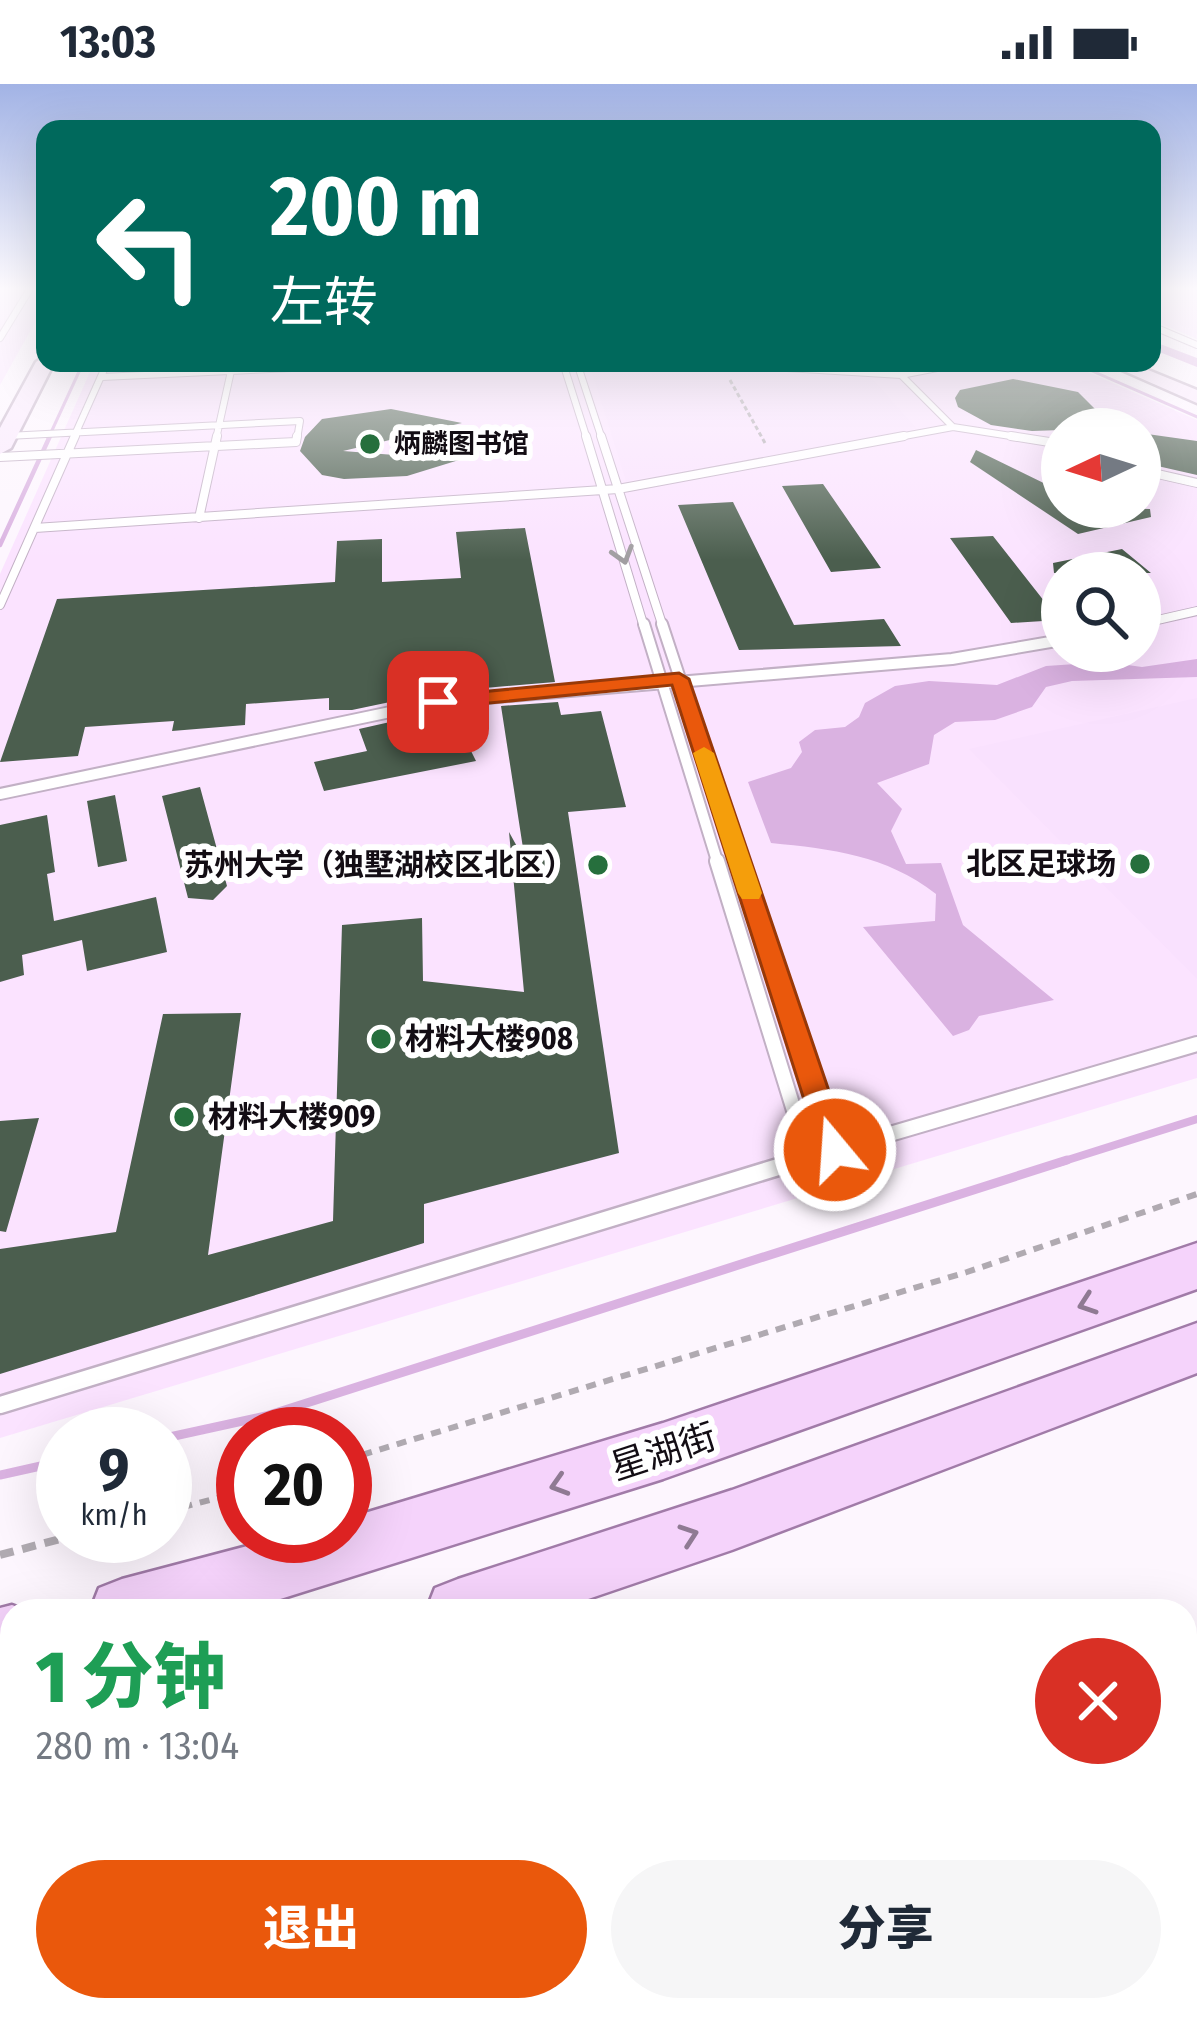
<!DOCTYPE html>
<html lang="zh">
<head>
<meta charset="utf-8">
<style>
	:root { --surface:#fff; --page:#f6f6f7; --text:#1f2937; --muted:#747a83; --accent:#ea580c }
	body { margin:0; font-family:"Fira Sans Condensed","Noto Sans SC",sans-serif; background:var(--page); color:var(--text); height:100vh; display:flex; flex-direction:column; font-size:45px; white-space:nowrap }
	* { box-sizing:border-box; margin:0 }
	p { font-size:39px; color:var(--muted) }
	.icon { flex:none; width:66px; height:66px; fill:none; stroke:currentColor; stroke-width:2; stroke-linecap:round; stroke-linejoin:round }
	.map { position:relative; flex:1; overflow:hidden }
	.side { position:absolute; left:0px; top:1515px; width:1197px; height:423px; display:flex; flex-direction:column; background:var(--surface); border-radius:36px 36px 0 0; box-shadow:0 12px 48px #0002 }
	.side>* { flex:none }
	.top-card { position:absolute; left:36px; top:36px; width:1125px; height:252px; border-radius:24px; box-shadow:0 12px 48px #0002; background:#00695c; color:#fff; overflow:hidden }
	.needle { width:78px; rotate:266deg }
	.buttons { position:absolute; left:1041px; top:324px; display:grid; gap:24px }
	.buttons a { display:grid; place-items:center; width:120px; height:120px; border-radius:50%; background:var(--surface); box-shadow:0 12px 48px #0002; font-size:60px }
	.speed { position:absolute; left:36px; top:1323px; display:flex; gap:24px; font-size:60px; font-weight:700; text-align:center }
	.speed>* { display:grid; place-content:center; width:156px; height:156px; border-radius:50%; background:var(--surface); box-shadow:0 12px 48px #0002; line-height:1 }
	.speed small { font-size:30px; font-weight:400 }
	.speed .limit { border:18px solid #d22; background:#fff; color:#111 }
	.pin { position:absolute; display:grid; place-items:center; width:102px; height:102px; color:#fff; margin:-51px; border-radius:24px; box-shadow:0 6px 18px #0006 }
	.me { position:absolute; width:132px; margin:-66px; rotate:342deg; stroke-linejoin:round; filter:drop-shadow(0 0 9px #0008) }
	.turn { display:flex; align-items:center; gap:42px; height:252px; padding:0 36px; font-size:54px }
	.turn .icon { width:156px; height:156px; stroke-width:2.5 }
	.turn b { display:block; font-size:84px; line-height:102px }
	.round { display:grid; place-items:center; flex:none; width:126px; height:126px; border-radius:63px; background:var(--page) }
	.headline { display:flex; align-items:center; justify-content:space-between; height:204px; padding:0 36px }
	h1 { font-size:72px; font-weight:800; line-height:90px; color:#1e9e55 }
	.cta { display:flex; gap:24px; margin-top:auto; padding:24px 36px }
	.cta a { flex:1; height:138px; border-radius:72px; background:var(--accent); color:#fff; font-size:48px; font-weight:800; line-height:138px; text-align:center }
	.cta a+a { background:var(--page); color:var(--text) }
	.status { display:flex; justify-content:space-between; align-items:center; height:84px; padding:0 60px; background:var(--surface); direction:ltr }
	.status svg { height:33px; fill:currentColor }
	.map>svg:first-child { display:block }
	.built { fill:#fbe3ff; fill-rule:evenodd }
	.green { fill:#f9e1fe }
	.water { fill:#dab2e1 }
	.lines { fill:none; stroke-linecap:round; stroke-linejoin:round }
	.stream-far3 { stroke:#dab2e1; stroke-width:3 }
	.stream-far2 { stroke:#dab2e1; stroke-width:4.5 }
	.stream-far1 { stroke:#dab2e1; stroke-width:8 }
	.stream { stroke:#dab2e1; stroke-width:9 }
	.canal { fill:#dab2e1; fill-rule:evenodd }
	.building { fill:#4b5e4e }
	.lane-far4-casing { stroke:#c2b0c5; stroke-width:8 }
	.lane-far3-casing { stroke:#c2b0c5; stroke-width:10 }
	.lane-far2-casing { stroke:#c2b0c5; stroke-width:14 }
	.lane-far1-casing { stroke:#c2b0c5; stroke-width:18 }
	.lane-casing { stroke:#c2b0c5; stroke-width:21 }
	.secondary-casing { stroke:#c2b0c5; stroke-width:5 }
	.primary-casing { stroke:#a17ba8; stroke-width:5 }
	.path-far2 { stroke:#b0aab1; stroke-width:3; stroke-dasharray:4.5 3; stroke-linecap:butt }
	.path-far1 { stroke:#b0aab1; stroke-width:6; stroke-dasharray:10 8; stroke-linecap:butt }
	.path { stroke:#b0aab1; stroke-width:8; stroke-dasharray:14 9; stroke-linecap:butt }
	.lane-far4 { stroke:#fff; stroke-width:6 }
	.lane-far3 { stroke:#fff; stroke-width:8 }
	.lane-far2 { stroke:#fff; stroke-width:10 }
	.lane-far1 { stroke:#fff; stroke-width:14 }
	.lane { stroke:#fff; stroke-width:16 }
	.secondary { fill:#fae9fd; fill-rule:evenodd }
	.primary { fill:#f5d3fb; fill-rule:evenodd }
	.oneway { stroke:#a19ea1 }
	.oneway2 { stroke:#8f7a93 }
	.route { fill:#ea580c; stroke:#983908; stroke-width:3 }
	.slow { fill:#f59e0b }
	.poi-dot { fill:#266f3d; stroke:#fff; stroke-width:4.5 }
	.labels { text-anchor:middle; stroke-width:12; stroke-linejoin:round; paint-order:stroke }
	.far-poi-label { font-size:27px; font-weight:bold; fill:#130d14; stroke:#fff; text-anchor:start }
	.poi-label { font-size:30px; font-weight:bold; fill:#130d14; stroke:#fff; text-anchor:end }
	.near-street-label { font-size:36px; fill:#130d14; stroke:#fff }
</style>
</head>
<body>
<div class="status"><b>13:03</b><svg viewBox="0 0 49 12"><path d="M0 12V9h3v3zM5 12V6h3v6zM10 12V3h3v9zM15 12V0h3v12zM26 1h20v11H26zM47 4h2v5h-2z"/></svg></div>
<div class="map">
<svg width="1197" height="1936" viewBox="0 0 1197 1936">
	<rect width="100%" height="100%" fill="#fdf6fe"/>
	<path class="built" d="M0 205H45V221L0 301Z
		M94 279H1067L1197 336V994L0 1354V490ZM1062 345H1140V423H1062ZM1062 489H1140V567H1062Z"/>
	<path class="green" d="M1178 205H1197V255L1152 236V210Z
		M589 279 872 294 917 345 626 397Z
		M1197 614V895L969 665Z"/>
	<path class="water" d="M1197 575V593L1072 597 1046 603 1032 623 995 636 955 638 934 651 929 680 877 699 902 725 891 747 906 780 941 779 963 841 1054 916 979 932 969 946 953 952 863 843 935 837 936 810C886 771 832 765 771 759L748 698 791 684 802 668 799 658 815 646 845 643 859 633 865 619 895 602 929 597 997 601 1046 582 1106 578 1142 583Z"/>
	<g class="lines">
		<path class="stream-far3" d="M1074 279 1197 333
			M48 355 83 279"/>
		<path class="stream-far2" d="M0 461 50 352"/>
		<path class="stream-far1" d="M1058 1079 1197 1035"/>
		<path class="stream" d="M165 1354 266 1332 1067 1076
			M0 1391 63 1377"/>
		<path class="canal" d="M1152 257 1197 274V283L1152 265Z"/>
	</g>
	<path class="building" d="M1013 295 1078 308 1096 326 1091 345 1032 347 991 341 958 323 955 314 960 306Z
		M391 325 462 339 343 367 459 376 407 392 344 395 322 391 300 367 305 353 322 335Z
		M1140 349 1197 357V391L1140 378Z
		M976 366 1062 408V423L1150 425 1151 433 1078 450 970 378Z
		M823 400 881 484 831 488 782 402Z
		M733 418 794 541 884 535 901 562 739 566 678 421Z
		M525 444 555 598 473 605 472 593 389 599 390 618 352 626H329V614L246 620 245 641 172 647 174 637 85 643 78 672 0 678 57 515 335 498 337 457 382 455V498L461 494 456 448Z
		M993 452 1059 536 1011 539 950 454Z
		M1122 465 1151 489H1054L1053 479Z
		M558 618 561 631 601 627 626 723 568 728 619 1069 424 1120V1159L0 1290V1165L116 1148 163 930 241 929 208 1171 333 1137 342 841 422 834 423 897 524 908 509 748 525 777 501 622Z
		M390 638 391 654 458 641 476 677 324 707 314 678 367 667 359 645Z
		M200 703 227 802 213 816 188 814 162 712Z
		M115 711 127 777 98 783 87 717Z
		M47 731 55 788 47 790 54 837 156 813 167 868 87 887 82 856 22 871 24 891 0 898V741Z
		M39 1034 6 1148 0 1147V1037Z"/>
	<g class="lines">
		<defs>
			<path id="lane-far4" d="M1152 242 1197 261
				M0 254 30 205
				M563 279 587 355
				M577 279 602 355
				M704 279 901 291
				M963 279 901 291 953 343 1030 355
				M102 293 400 279
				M7 352 300 337 297 355
				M73 355 107 279
				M216 355 231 287
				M888 355 953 343"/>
			<path id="lane-far3" d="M586 352 644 543
				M601 352 663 543
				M1011 352 1062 360
				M0 373 296 358 297 352
				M1140 386 1197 399
				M199 434 217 352
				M35 444 618 405 904 352
				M0 521 75 352
				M1140 540 1197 527"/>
			<path id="lane-far2" d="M644 540 718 780
				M662 540 741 780
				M0 710 438 618 952 575 1062 556"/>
			<path id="lane-far1" d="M717 777 809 1075
				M740 777 835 1066
				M791 1079 1197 960"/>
			<path id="lane" d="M0 1321 801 1076"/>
			<path id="secondary" d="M45 272V279H54L11 364 0 370V344L36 278Z
				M1106 279H1131L1197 306V319Z"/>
			<path id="primary" d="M1197 1159V1205L663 1395 258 1522 241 1527H90L99 1504 122 1495 285 1452H345V1435L663 1339Z
				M1197 1239V1289L732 1466 553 1527H426L435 1504 458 1495 732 1406Z
				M12 1521 28 1527H12V1585L0 1588V1524Z
				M12 1621V1689L0 1692V1624Z"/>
		</defs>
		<use href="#lane-far4" class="lane-far4-casing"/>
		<use href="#lane-far3" class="lane-far3-casing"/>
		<use href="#lane-far2" class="lane-far2-casing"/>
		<use href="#lane-far1" class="lane-far1-casing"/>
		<use href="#lane" class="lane-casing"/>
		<use href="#secondary" class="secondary-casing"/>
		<use href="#primary" class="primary-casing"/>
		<path class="path-far2" d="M730 296 765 359"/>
		<path class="path-far1" d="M345 1376 967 1188 1197 1110
			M165 1428 243 1407
			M48 1458 73 1452"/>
		<path class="path" d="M0 1471 60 1455
			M0 1714 12 1710"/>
		<use href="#lane-far4" class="lane-far4"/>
		<use href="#lane-far3" class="lane-far3"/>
		<use href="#lane-far2" class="lane-far2"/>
		<use href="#lane-far1" class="lane-far1"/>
		<use href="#lane" class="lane"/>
		<use href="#secondary" class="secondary"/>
		<use href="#primary" class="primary"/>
	</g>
	<defs><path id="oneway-chevron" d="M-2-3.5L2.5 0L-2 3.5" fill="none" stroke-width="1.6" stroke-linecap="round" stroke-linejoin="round" transform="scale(3)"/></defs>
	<use class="oneway" href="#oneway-chevron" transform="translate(623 471) rotate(73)"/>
	<g class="oneway2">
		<use href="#oneway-chevron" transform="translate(1087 1220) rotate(161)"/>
		<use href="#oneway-chevron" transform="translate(559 1401) rotate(163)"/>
		<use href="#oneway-chevron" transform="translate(689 1451) rotate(-19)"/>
	</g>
	<linearGradient id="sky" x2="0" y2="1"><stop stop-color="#a2b3e5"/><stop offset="0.43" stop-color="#fefbff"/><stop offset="1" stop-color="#fefbff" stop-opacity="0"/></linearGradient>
	<rect width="1197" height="476" fill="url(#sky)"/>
	<path class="route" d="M679 589 689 595 849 1066 845 1074H824L820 1066 672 601 438 624 428 618 438 612Z"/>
	<path class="slow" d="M704 663 714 669 762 809 759 815H742L738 809 693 669Z"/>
	<g class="poi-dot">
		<circle cx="370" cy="360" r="12"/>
		<circle cx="1140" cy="780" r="12"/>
		<circle cx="598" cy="781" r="12"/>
		<circle cx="381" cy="955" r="12"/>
		<circle cx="184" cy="1033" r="12"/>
	</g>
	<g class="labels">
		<g class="far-poi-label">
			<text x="394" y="369">炳麟图书馆</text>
		</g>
		<g class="poi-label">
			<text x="1116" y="790">北区足球场</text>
			<text x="574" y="791">苏州大学（独墅湖校区北区）</text>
			<text x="405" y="965" text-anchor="start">材料大楼908</text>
			<text x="208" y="1043" text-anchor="start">材料大楼909</text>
		</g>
		<g class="near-street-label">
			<text transform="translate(663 1367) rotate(-18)" y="13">星湖街</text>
		</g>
	</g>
</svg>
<div class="buttons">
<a><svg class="needle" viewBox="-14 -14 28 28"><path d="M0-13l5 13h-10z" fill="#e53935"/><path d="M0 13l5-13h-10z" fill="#747a83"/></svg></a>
<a><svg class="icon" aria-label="search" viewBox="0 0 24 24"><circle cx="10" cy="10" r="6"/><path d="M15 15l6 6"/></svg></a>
</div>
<div class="speed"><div>9<small>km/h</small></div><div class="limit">20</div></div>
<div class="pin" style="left:438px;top:618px;background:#d93025"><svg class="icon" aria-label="arrive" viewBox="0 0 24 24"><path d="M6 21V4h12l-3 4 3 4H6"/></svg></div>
<svg class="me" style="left:835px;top:1066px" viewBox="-20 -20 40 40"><circle r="17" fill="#ea580c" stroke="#fff" stroke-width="3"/><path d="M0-11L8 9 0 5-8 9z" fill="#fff"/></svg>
<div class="top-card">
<div class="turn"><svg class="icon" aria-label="left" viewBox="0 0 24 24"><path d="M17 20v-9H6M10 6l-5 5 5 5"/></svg><div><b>200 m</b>左转</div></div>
</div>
<section class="side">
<div class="headline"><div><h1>1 分钟</h1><p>280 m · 13:04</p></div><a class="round" style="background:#d93025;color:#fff"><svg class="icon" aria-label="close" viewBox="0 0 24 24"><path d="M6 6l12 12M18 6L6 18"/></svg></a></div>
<div class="cta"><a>退出</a><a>分享</a></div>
</section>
</div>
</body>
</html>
